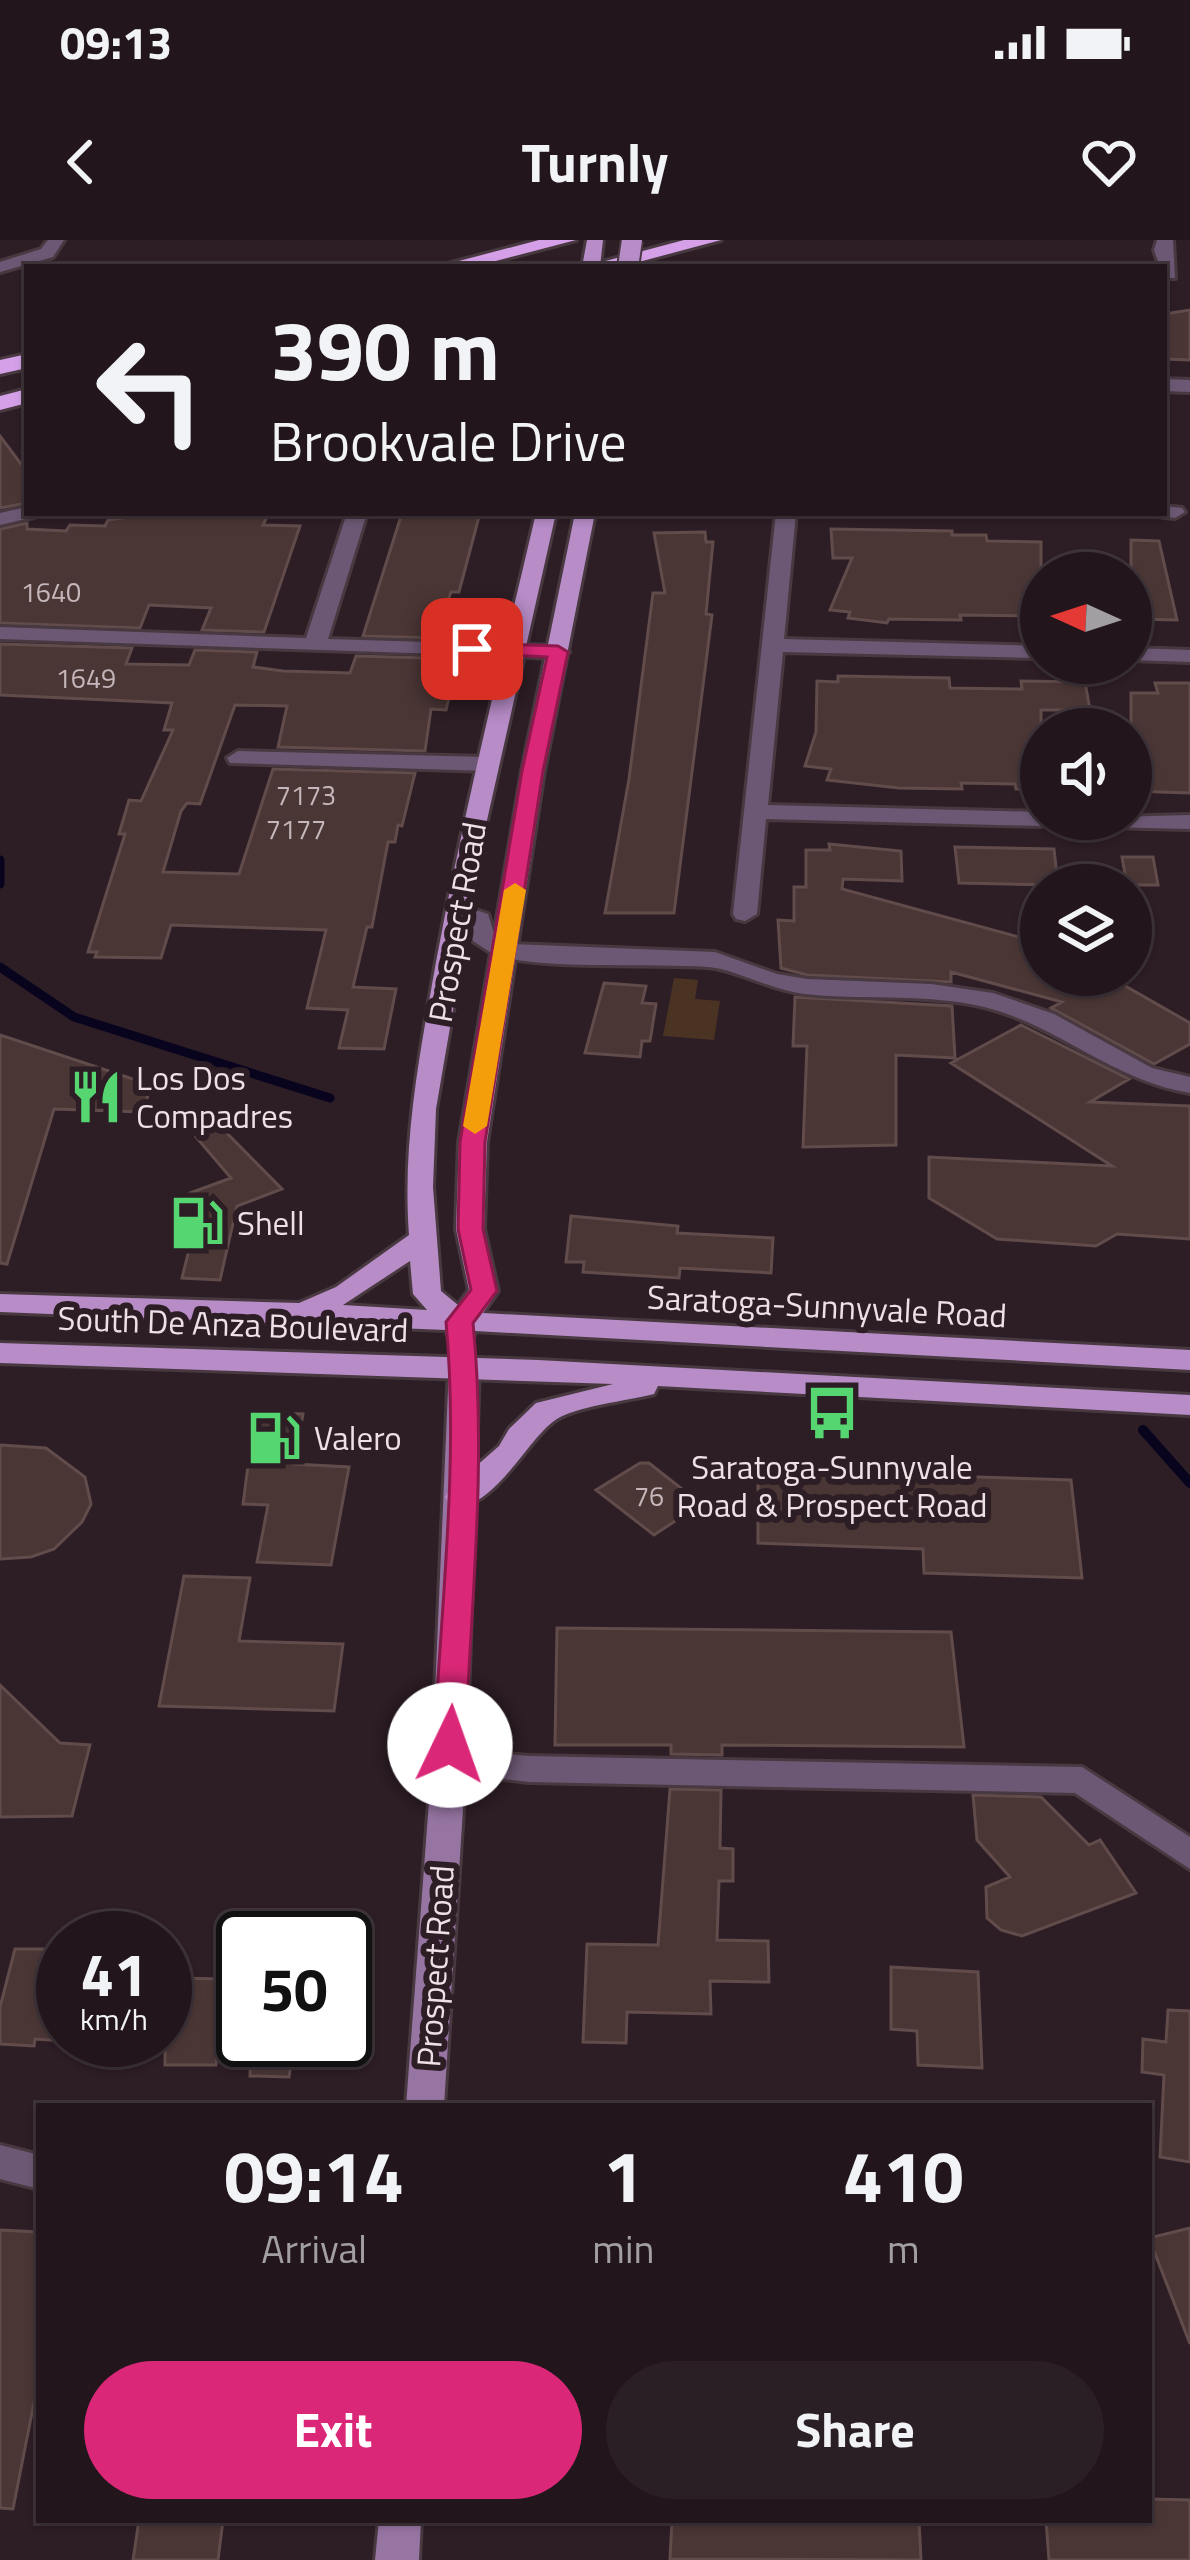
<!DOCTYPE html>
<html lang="en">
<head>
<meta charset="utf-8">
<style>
	:root { --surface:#22161c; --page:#2a1f25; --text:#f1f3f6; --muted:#a29fa3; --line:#3f353b; --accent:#db2777 }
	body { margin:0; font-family:"Titillium Web",sans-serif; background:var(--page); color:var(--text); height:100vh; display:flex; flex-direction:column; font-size:45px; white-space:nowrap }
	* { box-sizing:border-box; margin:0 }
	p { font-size:39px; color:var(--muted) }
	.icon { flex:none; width:66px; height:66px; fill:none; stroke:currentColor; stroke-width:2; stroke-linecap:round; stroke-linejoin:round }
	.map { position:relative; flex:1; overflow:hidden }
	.side { position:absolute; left:36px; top:1863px; width:1116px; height:420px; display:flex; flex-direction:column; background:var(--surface); border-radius:0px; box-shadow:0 3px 9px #0004,0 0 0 3px var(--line) }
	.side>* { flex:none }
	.guide { position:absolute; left:24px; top:24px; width:1143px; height:252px; border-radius:0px; box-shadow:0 3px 9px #0004,0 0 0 3px var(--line); background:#22161c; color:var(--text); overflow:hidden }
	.needle { width:78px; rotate:273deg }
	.controls { position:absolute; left:1020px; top:312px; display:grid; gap:24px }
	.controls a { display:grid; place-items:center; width:132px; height:132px; border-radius:50%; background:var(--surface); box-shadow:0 3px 9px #0004,0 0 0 3px var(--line); font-size:60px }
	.speed { position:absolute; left:36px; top:1671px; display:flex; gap:24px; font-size:60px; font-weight:700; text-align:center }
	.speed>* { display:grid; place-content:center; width:156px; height:156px; border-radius:50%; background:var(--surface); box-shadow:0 3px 9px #0004,0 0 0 3px var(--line); line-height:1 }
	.speed small { font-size:30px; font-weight:400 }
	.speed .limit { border:6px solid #111; border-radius:18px; background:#fff; color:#111 }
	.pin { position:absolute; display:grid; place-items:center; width:102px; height:102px; color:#fff; margin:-51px; border-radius:24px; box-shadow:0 6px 18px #0006 }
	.me { position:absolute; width:132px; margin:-66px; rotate:3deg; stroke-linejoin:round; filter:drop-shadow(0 0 9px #0008) }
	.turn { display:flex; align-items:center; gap:42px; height:252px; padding:0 48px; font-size:54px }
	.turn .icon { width:156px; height:156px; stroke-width:2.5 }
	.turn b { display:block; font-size:84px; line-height:102px }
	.eta { display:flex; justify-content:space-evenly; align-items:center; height:204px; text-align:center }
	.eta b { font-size:72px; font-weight:700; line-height:84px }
	.cta { display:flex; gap:24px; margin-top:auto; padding:24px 48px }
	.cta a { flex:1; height:138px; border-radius:72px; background:var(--accent); color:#fff; font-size:48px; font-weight:700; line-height:138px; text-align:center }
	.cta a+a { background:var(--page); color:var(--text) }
	.status { display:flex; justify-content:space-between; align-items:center; height:84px; padding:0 60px; background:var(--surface); direction:ltr }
	.status svg { height:33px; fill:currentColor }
	header { display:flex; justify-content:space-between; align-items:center; height:156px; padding:0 48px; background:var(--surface); font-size:54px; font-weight:700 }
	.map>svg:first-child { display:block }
	.green { fill:#4b3324 }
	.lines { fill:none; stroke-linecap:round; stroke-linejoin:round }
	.stream-far1 { stroke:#08041e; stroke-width:9 }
	.stream { stroke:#08041e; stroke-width:10 }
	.building { fill:#4a3635; stroke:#614c4b; stroke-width:3 }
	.minor-casing { stroke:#483840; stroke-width:6 }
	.secondary-casing { stroke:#483840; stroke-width:6 }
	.primary-casing { stroke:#483840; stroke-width:6 }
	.motorway-casing { stroke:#483840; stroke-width:6 }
	.minor { fill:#6c5874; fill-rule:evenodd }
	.secondary { fill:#9775a3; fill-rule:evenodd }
	.primary { fill:#b78cc7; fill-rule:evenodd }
	.motorway { fill:#d5a0e8; fill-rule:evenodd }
	.primary-bridge-casing { stroke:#483840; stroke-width:24; stroke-linecap:butt }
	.primary-bridge { stroke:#b78cc7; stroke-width:20 }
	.route { fill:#db2777; stroke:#8e194d; stroke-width:3 }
	.slow { fill:#f59e0b }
	.labels { text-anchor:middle; stroke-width:12; stroke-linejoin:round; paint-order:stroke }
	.number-label { font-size:27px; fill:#c4b6ba }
	.street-label { font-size:33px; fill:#ede1e6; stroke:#2d1d25 }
	.poi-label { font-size:33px; fill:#ede1e6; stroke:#2d1d25; text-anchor:start }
</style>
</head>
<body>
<div class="status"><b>09:13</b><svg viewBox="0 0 49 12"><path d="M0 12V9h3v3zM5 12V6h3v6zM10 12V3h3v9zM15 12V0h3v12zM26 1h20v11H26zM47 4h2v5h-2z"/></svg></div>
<header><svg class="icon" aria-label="back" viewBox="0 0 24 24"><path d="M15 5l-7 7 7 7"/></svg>Turnly<svg class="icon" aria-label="heart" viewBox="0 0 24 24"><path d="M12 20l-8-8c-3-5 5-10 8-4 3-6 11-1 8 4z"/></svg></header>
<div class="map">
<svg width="1190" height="2320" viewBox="0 0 1190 2320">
	<rect width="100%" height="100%" fill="#2d1d25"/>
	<path class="green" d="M674 738 698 740 695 759 720 761 714 800 663 796Z"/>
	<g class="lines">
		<path class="stream-far1" d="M0 620V644
			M0 727 74 777 330 858"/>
		<path class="stream" d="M1143 1190 1190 1243"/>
	</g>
	<path class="building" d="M1190 70V120L1164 119V74Z
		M0 196 27 232V263L0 268Z
		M157 273 267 277 263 285 300 286 264 392 202 390 211 368 149 365 140 388 0 383V289L27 283V289L66 291 70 285 105 286 108 280Z
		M402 273H480L459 352H451L434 398 363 396Z
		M831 289 952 291V295H986L987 301 1041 302V376L960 375 961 380 889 379 887 383 848 378 850 372 830 370 852 318H833Z
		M705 292 706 302H713L706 374 712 375 674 673H605L629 539 653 353H665L654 293Z
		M1131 300 1159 301 1177 380 1131 379Z
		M0 404 132 408 126 424 189 425 195 410 257 412 253 427 283 431 350 433 356 416 428 418 423 436 454 437 446 470 431 469 425 511 278 507 287 466 235 465 200 564 187 563 181 571 163 632 239 634 273 529 415 533 402 586 398 585 395 602H388L372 687H367L353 747 396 749 384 809 339 808 348 770 307 768 326 690 171 685 161 718 95 717 97 712H88L125 594H119L129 560 141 561 173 490H164L172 463 0 455Z
		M838 436 949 438 950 448 1022 449 1021 441 1085 442 1090 470H1041V550L1016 549 1015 544 961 543 962 549 899 548 827 540 831 529 805 526 816 492 817 441 838 442Z
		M1155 443H1190V553L1131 551V453H1158Z
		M829 604 901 611 902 641 843 639 842 649 1041 703V735H1106L1190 783V804L1154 824 1051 768 1062 762 951 732V742L807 735 781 728 778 680 794 681V647H806V610H830Z
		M955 607 1054 609 1058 645 959 643Z
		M1122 617H1153L1158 645H1127Z
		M604 743 646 746 642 763 656 764 650 801H642L640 817 585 813Z
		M795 757 952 766 955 818 896 815V905L803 907 807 806H793Z
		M1021 785 1129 839 1090 862 1190 866V999L1117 994 1096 1006 997 999 929 958V917L1112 926 951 823Z
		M0 795 151 845 143 872 54 869 7 1024 0 1023Z
		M215 881 282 949 237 966 220 1040 182 1038 200 966 190 953 231 938 196 897Z
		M571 976 678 986 677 993 773 998 771 1033 680 1028 679 1038 583 1032 584 1022H566Z
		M255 1172 303 1174 294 1224 349 1227 331 1325 257 1322 268 1265 243 1264Z
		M0 1205 46 1208 85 1237 91 1264 82 1282 54 1309 31 1317 0 1319Z
		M640 1223H649L701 1264 654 1295 596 1250Z
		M758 1230 1071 1240 1082 1338 924 1333 923 1309 758 1303Z
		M184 1336 250 1338 239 1401 343 1404 334 1471 159 1466Z
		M557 1388 951 1392 964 1507 722 1505V1515L671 1514V1505H555Z
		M0 1445 60 1503 90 1505 72 1576 0 1577Z
		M670 1549 721 1550 720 1608 733 1609V1641H719L717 1700 768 1701 769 1742 710 1741 711 1774 627 1772 626 1803 583 1802 587 1704 658 1705Z
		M973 1555 1041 1557 1089 1605 1100 1600 1136 1653 1022 1696 1001 1690 987 1678 986 1647 1010 1637 977 1600Z
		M15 1709H63V1801L35 1799 34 1806 0 1804V1767Z
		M891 1727 978 1732 982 1828 918 1825 917 1791 891 1789Z
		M165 1738 227 1739 216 1825H165Z
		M1168 1770 1190 1771V1922L1160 1917 1164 1835 1142 1832 1143 1799 1166 1802Z
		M251 1800H295L289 1837 250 1836Z
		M1190 1988V2104L1149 1998Z
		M0 1990 39 1992V2137L13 2269 0 2268Z
		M1149 2259 1190 2260V2320H1049L1046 2280H1149Z
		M139 2280H223L218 2320H133Z
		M672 2280H919L921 2320 670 2319Z"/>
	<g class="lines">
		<defs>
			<path id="minor" d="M48 0H64L53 17 0 32V22L41 9Z
				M1157 0H1173L1175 38H1164L1154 10Z
				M1164 139 1190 140V152L1164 151Z
				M1164 266 1182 268 1185 272 1175 278 1157 276 1155 273H1164Z
				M27 267V273H37L34 277 0 285V273Z
				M347 273H367L328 399 558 406 569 412 558 418 0 399V387L306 398Z
				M776 273H796L784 399 1041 406V418L783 412 768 565 1041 572V579L1190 575V589L1063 586 1052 580 1041 586 766 579 757 674 745 681 736 679 733 674Z
				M1131 408 1190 410V422L1131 420Z
				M238 511 488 517 499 524 488 531 230 523 227 518Z
				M458 664 488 674 494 693 511 704 715 712 777 734 807 739 931 744 993 753 1054 774 1152 828 1190 837V853C1108 840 1051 778 970 764 916 754 859 760 805 754 770 750 735 729 708 727 646 723 553 730 496 716L473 701 467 683 449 676V666Z
				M449 1509 529 1516 1082 1527 1190 1597V1629L1075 1553 529 1542 437 1531 432 1522 437 1513Z
				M0 1905 39 1915V1949L0 1939Z"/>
			<path id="secondary" d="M464 1117 479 1127 466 1522 444 1866H406L432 1522 449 1127Z
				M379 2280H421L419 2320H375Z"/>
			<path id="primary" d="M587 0H603L600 27H582Z
				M536 273H556L481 607 436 869 433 947 441 1051 458 1065 469 1050 456 989 459 902 522 531 575 273H595L544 531 487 902 484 989 498 1051 483 1073 1190 1110V1130L475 1091 471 1104H451L446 1090 0 1072V1054L299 1063 336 1047 409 995C402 901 420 813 436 722 464 571 501 422 536 273ZM410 1021 413 1054 427 1070 343 1065Z
				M0 1103 538 1120 1190 1155V1175L658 1146 654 1154C628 1161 574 1166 554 1181 526 1201 490 1276 450 1265L445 1257 450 1249 499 1206 509 1189 536 1163 613 1144 0 1123Z"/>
			<path id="motorway" d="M539 0H576L473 27H436Z
				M684 0H721L620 27H583Z
				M27 114V128L0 134V120Z
				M27 149V163L0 170V156Z"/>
		</defs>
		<use href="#minor" class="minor-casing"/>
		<use href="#secondary" class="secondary-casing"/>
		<use href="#primary" class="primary-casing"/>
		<use href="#motorway" class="motorway-casing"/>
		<use href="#minor" class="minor"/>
		<use href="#secondary" class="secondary"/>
		<use href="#primary" class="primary"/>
		<use href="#motorway" class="motorway"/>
		<defs>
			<path id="primary-bridge" d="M628 27 632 0"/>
		</defs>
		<use href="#primary-bridge" class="primary-bridge-casing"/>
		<use href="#primary-bridge" class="primary-bridge"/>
	</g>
	<path class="route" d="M472 403 558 406 568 412 543 531 485 902 483 989 497 1051 473 1083C487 1222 471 1366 465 1505L461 1514H439L434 1505C441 1366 459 1221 446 1082L471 1050 458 989 460 902 522 531 547 417 465 413V405Z"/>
	<path class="slow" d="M515 643 526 650 487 886 475 894 463 886 504 650Z"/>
	<defs>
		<symbol id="restaurant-bare" viewBox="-9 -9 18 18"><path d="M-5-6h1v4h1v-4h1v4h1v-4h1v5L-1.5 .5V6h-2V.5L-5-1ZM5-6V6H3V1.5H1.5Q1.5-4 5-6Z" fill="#55d671" stroke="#2d1d25" stroke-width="2.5" paint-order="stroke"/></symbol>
		<symbol id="fuel-bare" viewBox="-9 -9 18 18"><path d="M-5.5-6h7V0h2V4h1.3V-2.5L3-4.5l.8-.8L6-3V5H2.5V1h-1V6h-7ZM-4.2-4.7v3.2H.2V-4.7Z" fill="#55d671" stroke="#2d1d25" stroke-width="2.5" paint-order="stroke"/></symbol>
		<symbol id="bus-bare" viewBox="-9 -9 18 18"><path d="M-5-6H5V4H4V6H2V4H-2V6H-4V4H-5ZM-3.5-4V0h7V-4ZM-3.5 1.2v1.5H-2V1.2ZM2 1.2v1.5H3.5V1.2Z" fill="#55d671" stroke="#2d1d25" stroke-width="2.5" paint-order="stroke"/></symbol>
	</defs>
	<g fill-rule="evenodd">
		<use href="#restaurant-bare" x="58" y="819" width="76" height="76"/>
		<use href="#fuel-bare" x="159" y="945" width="76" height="76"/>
		<use href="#bus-bare" x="794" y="1135" width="76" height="76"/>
		<use href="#fuel-bare" x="236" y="1160" width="76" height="76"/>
	</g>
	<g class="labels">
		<g class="number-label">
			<text x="51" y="362">1640</text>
			<text x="86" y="448">1649</text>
			<text x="306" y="565">7173</text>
			<text x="296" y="599">7177</text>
			<text x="649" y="1266">76</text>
		</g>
		<g class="street-label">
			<text transform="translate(457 682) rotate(-80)" y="12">Prospect Road</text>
			<text transform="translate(827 1066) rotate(3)" y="12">Saratoga-Sunnyvale Road</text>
			<text transform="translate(233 1084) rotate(2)" y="12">South De Anza Boulevard</text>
			<text transform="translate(435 1726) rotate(-86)" y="12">Prospect Road</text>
		</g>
		<g class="poi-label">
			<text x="136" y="850">Los Dos<tspan x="136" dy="38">Compadres</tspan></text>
			<text x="237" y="995">Shell</text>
			<text x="314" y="1210">Valero</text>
			<text x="832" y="1239" text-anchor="middle">Saratoga-Sunnyvale<tspan x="832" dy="38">Road &amp; Prospect Road</tspan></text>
		</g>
	</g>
</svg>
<div class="controls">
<a><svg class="needle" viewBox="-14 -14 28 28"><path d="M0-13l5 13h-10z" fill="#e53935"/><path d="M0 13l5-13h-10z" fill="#a29fa3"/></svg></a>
<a><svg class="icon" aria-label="sound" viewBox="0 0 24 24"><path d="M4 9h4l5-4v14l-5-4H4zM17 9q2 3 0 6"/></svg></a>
<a><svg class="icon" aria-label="layers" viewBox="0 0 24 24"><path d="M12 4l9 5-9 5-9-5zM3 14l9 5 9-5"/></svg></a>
</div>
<div class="speed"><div>41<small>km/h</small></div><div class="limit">50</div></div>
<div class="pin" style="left:472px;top:409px;background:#d93025"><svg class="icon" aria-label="arrive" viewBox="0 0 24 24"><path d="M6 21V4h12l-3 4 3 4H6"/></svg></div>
<svg class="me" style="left:450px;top:1505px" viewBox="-20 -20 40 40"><circle r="19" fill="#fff"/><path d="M0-13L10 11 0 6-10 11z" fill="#db2777"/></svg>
<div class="guide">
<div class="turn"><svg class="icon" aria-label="left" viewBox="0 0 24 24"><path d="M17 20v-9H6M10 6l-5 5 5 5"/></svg><div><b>390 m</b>Brookvale Drive</div></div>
</div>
<section class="side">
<div class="eta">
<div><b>09:14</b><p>Arrival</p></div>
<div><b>1</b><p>min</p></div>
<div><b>410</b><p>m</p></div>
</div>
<div class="cta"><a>Exit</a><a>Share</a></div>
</section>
</div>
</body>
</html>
